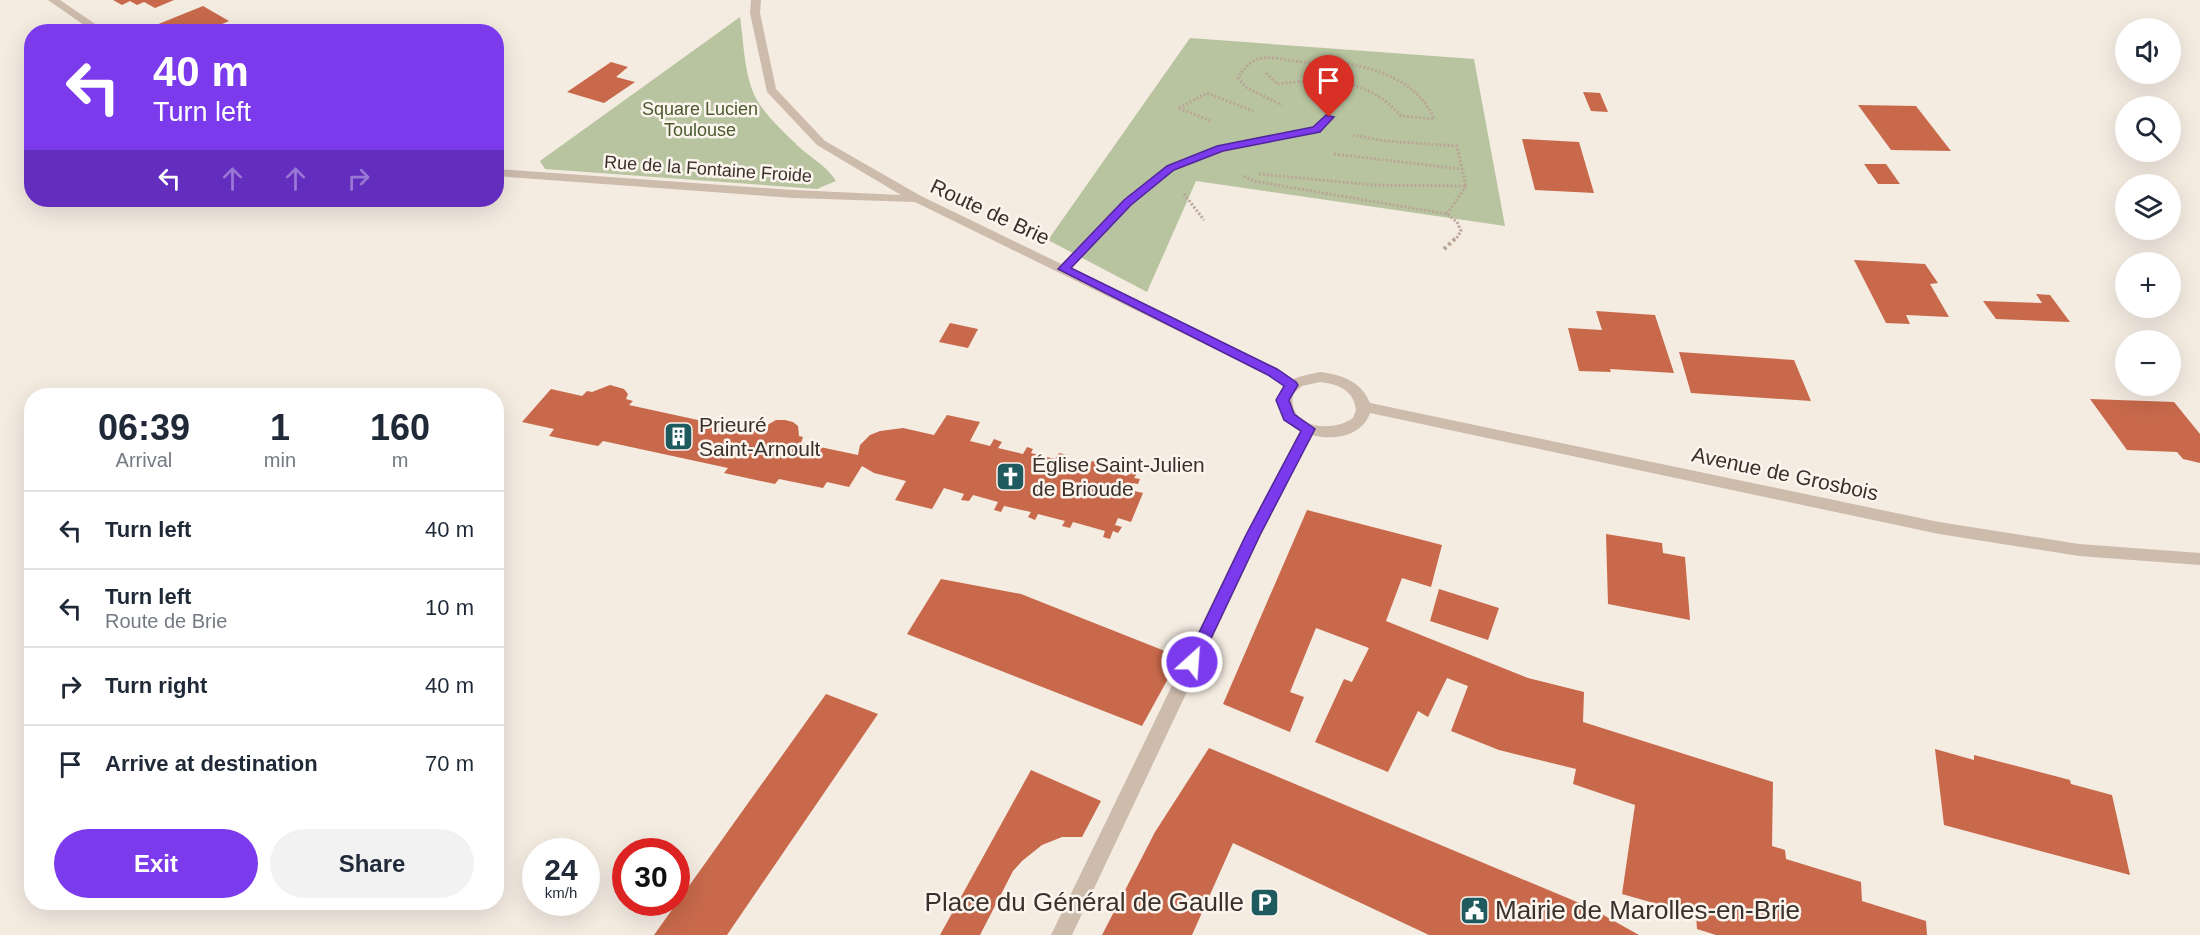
<!DOCTYPE html>
<html lang="en">
<head>
<meta charset="utf-8">
<style>
	:root { --surface:#fff; --page:#f2f2f3; --text:#1f2937; --muted:#747a83; --line:#e0e1e3; --accent:#7c3aed }
	body { margin:0; font-family:Arial,sans-serif; background:var(--page); color:var(--text); height:100vh; display:flex; flex-direction:column; font-size:22px; white-space:nowrap }
	* { box-sizing:border-box; margin:0 }
	p { font-size:20px; color:var(--muted) }
	.icon { flex:none; width:33px; height:33px; fill:none; stroke:currentColor; stroke-width:2; stroke-linecap:round; stroke-linejoin:round }
	.map { position:relative; flex:1; overflow:hidden }
	.details { position:absolute; left:24px; top:388px; width:480px; height:522px; display:flex; flex-direction:column; background:var(--surface); border-radius:24px; box-shadow:0 6px 24px #0002 }
	.details>* { flex:none }
	.top-card { position:absolute; left:24px; top:24px; width:480px; height:183px; border-radius:24px; box-shadow:0 6px 24px #0002; background:#7c3aed; color:#fff; overflow:hidden }
	.buttons { position:absolute; left:2115px; top:18px; display:grid; gap:12px }
	.buttons a { display:grid; place-items:center; width:66px; height:66px; border-radius:50%; background:var(--surface); box-shadow:0 6px 24px #0002; font-size:30px }
	.speed { position:absolute; left:522px; top:838px; display:flex; gap:12px; font-size:30px; font-weight:700; text-align:center }
	.speed>* { display:grid; place-content:center; width:78px; height:78px; border-radius:50%; background:var(--surface); box-shadow:0 6px 24px #0002; line-height:1 }
	.speed small { font-size:15px; font-weight:400 }
	.speed .limit { border:9px solid #d22; background:#fff; color:#111 }
	.pin { position:absolute; display:grid; place-items:center; width:51px; height:51px; color:#fff; margin:-62px -26px; border-radius:50% 50% 50% 0; rotate:-45deg; box-shadow:0 0 6px #0007 }
	.pin .icon { rotate:45deg }
	.me { position:absolute; width:66px; margin:-33px; rotate:26deg; stroke-linejoin:round; filter:drop-shadow(0 0 4px #0008) }
	.turn { display:flex; align-items:center; gap:21px; height:126px; padding:0 30px; font-size:27px }
	.turn .icon { width:78px; height:78px; stroke-width:2.5 }
	.turn b { display:block; font-size:42px; line-height:51px }
	.lanes { display:flex; align-items:center; height:57px; padding:0 30px; background:#0003; justify-content:center; gap:30px; direction:ltr }
	.lanes .off { opacity:.35 }
	.eta { display:flex; justify-content:space-evenly; align-items:center; height:102px; text-align:center }
	.eta b { font-size:36px; font-weight:700; line-height:42px }
	.button { display:flex; gap:12px; margin-top:auto; padding:12px 30px }
	.button a { flex:1; height:69px; border-radius:36px; background:var(--accent); color:#fff; font-size:24px; font-weight:700; line-height:69px; text-align:center }
	.button a+a { background:var(--page); color:var(--text) }
	ul { padding:0; list-style:none }
	li { display:flex; align-items:center; gap:18px; height:78px; padding:0 30px; border-top:2px solid var(--line) }
	li div { flex:1 }
	li b { display:block; font-size:22px }
	li em { font-style:normal }
	.map>svg:first-child { display:block }
	.green { fill:#b8c4a0 }
	.building { fill:#c8694b }
	.lines { fill:none; stroke-linecap:round; stroke-linejoin:round }
	.path-far1 { stroke:#b9a596; stroke-width:3; stroke-dasharray:2 2; stroke-linecap:butt }
	.path { stroke:#b9a596; stroke-width:4; stroke-dasharray:3 3; stroke-linecap:butt }
	.service { fill:#cdbbac; fill-rule:evenodd }
	.minor { fill:#cdbbac; fill-rule:evenodd }
	.tertiary { fill:#cdbbac; fill-rule:evenodd }
	.route { fill:#7c3aed; stroke:#51269a; stroke-width:1.5 }
	.labels { text-anchor:middle; stroke-width:5; stroke-linejoin:round; paint-order:stroke }
	.far-park-label { font-size:18px; fill:#4a5a2e; stroke:#fbf5ee }
	.far-street-label { font-size:18px; fill:#3b302b; stroke:#fbf5ee }
	.street-label { font-size:21px; fill:#3b302b; stroke:#fbf5ee }
	.poi-label { font-size:21px; fill:#3b302b; stroke:#fbf5ee; text-anchor:start }
	.near-poi-label { font-size:26px; fill:#3b302b; stroke:#fbf5ee; text-anchor:end }
</style>
</head>
<body>
<div class="map">
<svg width="2200" height="935" viewBox="0 0 2200 935">
	<rect width="100%" height="100%" fill="#f4ebe1"/>
	<path class="green" d="M740 17C744 43 744 79 758 102 769 119 785 133 799 147 811 158 827 166 836 181L817 189 545 169 540 161Z
		M1190 38 1474 59 1505 226 1196 181 1147 292 1048 240Z"/>
	<path class="building" d="M113 0H174L155 8 144 2 137 5 130 1 122 5Z
		M203 6 229 21 204 32H167L156 25Z
		M235 25 249 32H218V31Z
		M611 62 628 67 616 77 635 82 604 103 567 92Z
		M1583 92 1600 93 1608 112 1591 111Z
		M1858 105 1916 106 1951 151 1891 150Z
		M1522 139 1579 142 1594 193 1535 190Z
		M1864 164H1886L1900 184H1878Z
		M1854 260 1925 264 1938 283 1930 284 1949 317 1906 315 1910 324 1886 323Z
		M2036 294 2050 295 2070 322 1996 319 1983 301 2042 303Z
		M1596 311 1655 315 1674 373 1610 369 1611 372 1579 371 1568 328 1602 330Z
		M950 323 978 329 968 348 939 342Z
		M1679 352 1794 360 1811 401 1691 393Z
		M610 385 624 389 628 394 626 399 633 401 629 405 753 432 757 426 762 428 776 420H785L793 422 798 426 799 436 803 437 801 443 858 455 860 445 870 435 880 431 903 428 934 435 947 415 980 422 970 441 990 446 994 439 1002 442 998 448 1023 454 1027 447 1033 449 1031 453 1055 459 1059 453 1067 455 1064 461 1089 467 1092 461 1100 463 1097 469 1127 476 1130 469 1138 472 1134 478 1140 479 1138 484 1133 483 1130 490 1143 493 1131 522 1118 518 1115 525 1122 527 1118 533 1113 531 1110 539 1103 537 1105 531 1073 522 1070 528 1062 526 1065 521 1038 514 1035 520 1028 517 1031 512 1004 506 1001 512 994 510 998 502 973 495 969 501 961 500 964 494 944 488 932 509 895 500 906 481 874 473 862 466 849 487 827 482 823 488 779 479 775 484 724 473 728 468 603 441 598 446 549 436 554 429 522 422 551 389 582 396 587 391 592 392Z
		M2090 399 2174 402 2200 434V463L2183 459 2177 452 2127 450Z
		M1307 510 1442 545 1431 587 1402 578 1386 621 1528 678 1584 692 1583 722 1773 782 1772 846 1785 850 1786 859 1861 882 1862 901 1926 921 1927 935H1716L1697 929 1696 915 1622 894 1635 805 1573 784 1576 769 1499 750 1451 731 1468 686 1447 678 1428 717 1418 711 1388 772 1315 742 1344 679 1352 682 1369 648 1316 628 1290 692 1304 697 1290 732 1223 704Z
		M1606 534 1662 543 1663 553 1685 557 1690 620 1608 604Z
		M941 579 1021 594 1180 657 1142 726 907 634Z
		M1439 589 1499 608 1488 640 1430 621Z
		M826 694 878 714 727 935H654Z
		M1209 748 1589 907 1639 935H1429L1233 843 1192 935H1102L1155 832Z
		M1935 749 1974 760V755L2070 780 2071 784 2112 795 2130 875 1944 825Z
		M1031 770 1101 801 1082 837H1062L1042 845 1022 861 1013 871 980 935H940Z"/>
	<g class="lines">
		<path class="path-far1" d="M1266 73 1277 84C1326 78 1366 77 1401 116L1434 119C1419 81 1373 66 1335 62 1324 61 1314 63 1303 62 1275 60 1256 47 1238 78L1247 88 1282 105
			M1179 108 1207 93 1253 111
			M1179 108 1211 121
			M1334 154 1461 169
			M1259 174 1373 185 1466 186 1457 146 1385 141 1353 135
			M1244 176 1253 181 1447 214 1457 222 1461 231 1456 239
			M1184 194 1204 220
			M1447 214 1466 186"/>
		<path class="path" d="M1444 249 1457 237"/>
		<path class="service" d="M1329 114 1334 117 1320 132 1224 152 1174 170 1131 206 1067 272H1059L1057 269 1123 200 1166 166 1217 147 1312 127Z"/>
		<path class="minor" d="M48 0H60L107 32H94Z
			M751 0H761L760 13 776 89 825 141 921 196 1278 369 1299 385 1297 388H1287L1268 375 915 202 794 198 496 176V169L794 190 901 195 817 145 767 92 750 13Z
			M1308 424 1315 429 1261 535 1072 935H1051L1245 535 1301 429Z"/>
		<path class="tertiary" d="M1320 372C1342 375 1361 381 1370 403L1939 522 2079 544 2200 553V565L2079 556 1939 534 1370 413C1360 442 1319 442 1296 429 1286 423 1282 413 1277 403 1282 378 1298 377 1320 372ZM1320 382C1338 384 1354 390 1356 410L1353 418C1331 434 1287 427 1293 394L1302 386Z"/>
	</g>
	<path class="route" d="M1326 115 1334 117 1320 132 1223 151 1174 170 1131 205 1071 268 1277 369 1296 382 1298 385 1289 400 1294 414 1315 429 1260 535 1198 666 1192 668 1187 666 1185 662 1246 535 1301 431 1284 420 1276 400 1284 386 1268 375 1058 269 1124 200 1167 166 1217 146 1313 127Z"/>
	<defs>
		<symbol id="building-square" viewBox="-11 -11 22 22"><rect x="-9" y="-9" width="18" height="18" rx="4" fill="#1f5a5e" stroke="#fbf5ee"/><path d="M-4-6H4V6H1V3H-1V6H-4ZM-2.5-4.3h1.7v1.8h-1.7ZM.8-4.3h1.7v1.8H.8ZM-2.5-1h1.7V.8h-1.7ZM.8-1h1.7V.8H.8Z" fill="#fff"/></symbol>
		<symbol id="church-square" viewBox="-11 -11 22 22"><rect x="-9" y="-9" width="18" height="18" rx="4" fill="#1f5a5e" stroke="#fbf5ee"/><path d="M-1.2-6h2.4v3.5h3.3v2.4h-3.3V6h-2.4V-.1h-3.3v-2.4h3.3Z" fill="#fff"/></symbol>
		<symbol id="parking-square" viewBox="-11 -11 22 22"><rect x="-9" y="-9" width="18" height="18" rx="4" fill="#1f5a5e" stroke="#fbf5ee"/><path d="M-3.5-5.5H1a3.5 3.5 0 0 1 0 7H-1V5.5H-3.5ZM-1-3.4V-.6H.8a1.4 1.4 0 0 0 0-2.8Z" fill="#fff"/></symbol>
		<symbol id="civic-square" viewBox="-11 -11 22 22"><rect x="-9" y="-9" width="18" height="18" rx="4" fill="#1f5a5e" stroke="#fbf5ee"/><path d="M-.6-6.5H3V-4.5H.6V-3L4-1V1h2V6H-6V1h2V-1L-.6-3ZM-1.2 2.5V6h2.4V2.5Z" fill="#fff"/></symbol>
	</defs>
	<g fill-rule="evenodd">
		<use href="#building-square" x="662" y="420" width="33" height="33"/>
		<use href="#church-square" x="994" y="460" width="33" height="33"/>
		<use href="#parking-square" x="1248" y="886" width="33" height="33"/>
		<use href="#civic-square" x="1458" y="894" width="33" height="33"/>
	</g>
	<g class="labels">
		<g class="far-park-label">
			<text x="700" y="115">Square Lucien<tspan x="700" dy="21">Toulouse</tspan></text>
		</g>
		<g class="far-street-label">
			<text transform="translate(708 169) rotate(4)" y="6">Rue de la Fontaine Froide</text>
		</g>
		<g class="street-label">
			<text transform="translate(990 212) rotate(25)" y="7">Route de Brie</text>
			<text transform="translate(1785 474) rotate(12)" y="7">Avenue de Grosbois</text>
		</g>
		<g class="poi-label">
			<text x="699" y="432">Prieuré<tspan x="699" dy="24">Saint-Arnoult</tspan></text>
			<text x="1032" y="472">Église Saint-Julien<tspan x="1032" dy="24">de Brioude</tspan></text>
		</g>
		<g class="near-poi-label">
			<text x="1244" y="911">Place du Général de Gaulle</text>
			<text x="1495" y="919" text-anchor="start">Mairie de Marolles-en-Brie</text>
		</g>
	</g>
</svg>
<div class="buttons">
<a><svg class="icon" aria-label="sound" viewBox="0 0 24 24"><path d="M4 9h4l5-4v14l-5-4H4zM17 9q2 3 0 6"/></svg></a>
<a><svg class="icon" aria-label="search" viewBox="0 0 24 24"><circle cx="10" cy="10" r="6"/><path d="M15 15l6 6"/></svg></a>
<a><svg class="icon" aria-label="layers" viewBox="0 0 24 24"><path d="M12 4l9 5-9 5-9-5zM3 14l9 5 9-5"/></svg></a>
<a>+</a>
<a>−</a>
</div>
<div class="speed"><div>24<small>km/h</small></div><div class="limit">30</div></div>
<div class="pin" style="left:1329px;top:117px;background:#d93025"><svg class="icon" aria-label="arrive" viewBox="0 0 24 24"><path d="M6 21V4h12l-3 4 3 4H6"/></svg></div>
<svg class="me" style="left:1192px;top:662px" viewBox="-20 -20 40 40"><circle r="17" fill="#7c3aed" stroke="#fff" stroke-width="3"/><path d="M0-11L8 9 0 5-8 9z" fill="#fff"/></svg>
<div class="top-card">
<div class="turn"><svg class="icon" aria-label="left" viewBox="0 0 24 24"><path d="M17 20v-9H6M10 6l-5 5 5 5"/></svg><div><b>40 m</b>Turn left</div></div>
<div class="lanes"><svg class="icon" aria-label="left" viewBox="0 0 24 24"><path d="M17 20v-9H6M10 6l-5 5 5 5"/></svg><svg class="icon off" aria-label="ahead" viewBox="0 0 24 24"><path d="M12 20V5M6 11l6-6 6 6"/></svg><svg class="icon off" aria-label="ahead" viewBox="0 0 24 24"><path d="M12 20V5M6 11l6-6 6 6"/></svg><svg class="icon off" aria-label="right" viewBox="0 0 24 24"><path d="M7 20v-9h11M14 6l5 5-5 5"/></svg></div>
</div>
<section class="details">
<div class="eta">
<div><b>06:39</b><p>Arrival</p></div>
<div><b>1</b><p>min</p></div>
<div><b>160</b><p>m</p></div>
</div>
<ul>
<li><svg class="icon" aria-label="left" viewBox="0 0 24 24"><path d="M17 20v-9H6M10 6l-5 5 5 5"/></svg><div><b>Turn left</b></div><em>40 m</em></li>
<li><svg class="icon" aria-label="left" viewBox="0 0 24 24"><path d="M17 20v-9H6M10 6l-5 5 5 5"/></svg><div><b>Turn left</b><p>Route de Brie</p></div><em>10 m</em></li>
<li><svg class="icon" aria-label="right" viewBox="0 0 24 24"><path d="M7 20v-9h11M14 6l5 5-5 5"/></svg><div><b>Turn right</b></div><em>40 m</em></li>
<li><svg class="icon" aria-label="arrive" viewBox="0 0 24 24"><path d="M6 21V4h12l-3 4 3 4H6"/></svg><div><b>Arrive at destination</b></div><em>70 m</em></li>
</ul>
<div class="button"><a>Exit</a><a>Share</a></div>
</section>
</div>
</body>
</html>
